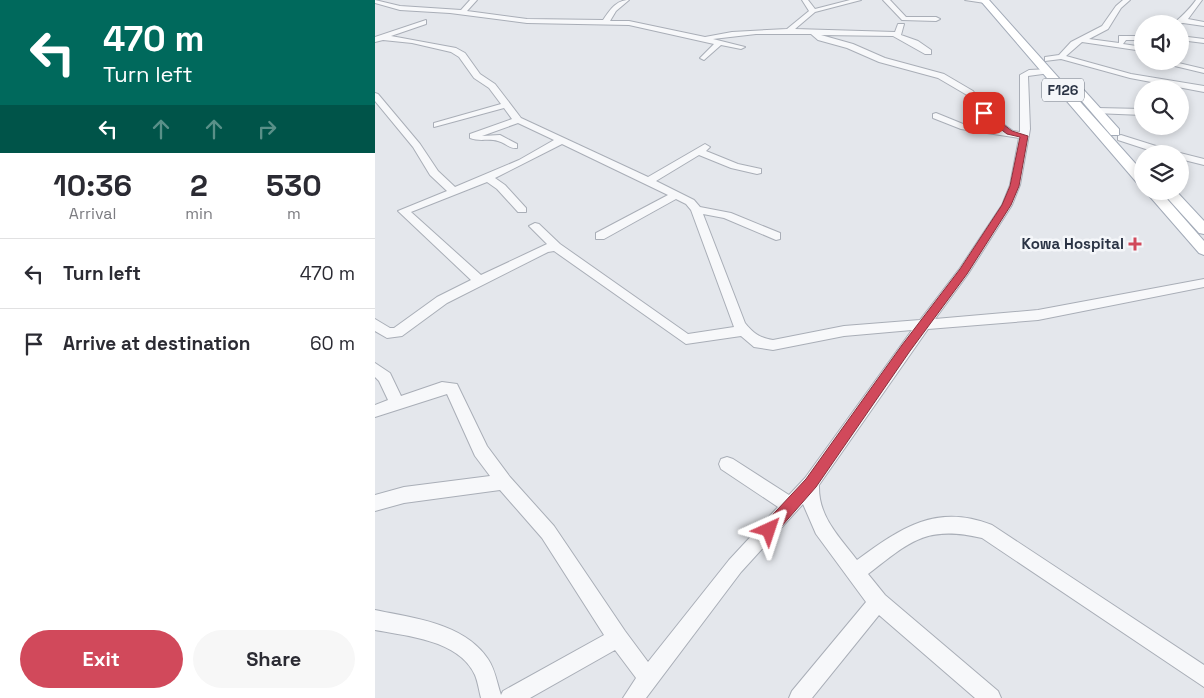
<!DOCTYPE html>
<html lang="en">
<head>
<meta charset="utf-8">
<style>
	:root { --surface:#fff; --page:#f7f7f7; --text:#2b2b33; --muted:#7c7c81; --line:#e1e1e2; --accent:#d1495b }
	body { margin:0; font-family:"Space Grotesk",sans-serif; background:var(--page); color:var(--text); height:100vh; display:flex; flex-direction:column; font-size:19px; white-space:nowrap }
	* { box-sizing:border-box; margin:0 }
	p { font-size:16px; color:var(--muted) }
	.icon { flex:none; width:28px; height:28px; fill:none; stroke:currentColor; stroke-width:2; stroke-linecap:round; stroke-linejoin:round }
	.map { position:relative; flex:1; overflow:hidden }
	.sheet { display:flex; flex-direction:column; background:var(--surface); width:375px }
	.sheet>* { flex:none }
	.top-card { background:#00695c; color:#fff; overflow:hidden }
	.controls { position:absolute; left:759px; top:15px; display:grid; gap:10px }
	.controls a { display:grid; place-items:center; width:55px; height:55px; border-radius:50%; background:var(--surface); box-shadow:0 2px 8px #0003; font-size:25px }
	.pin { position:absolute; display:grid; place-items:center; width:42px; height:42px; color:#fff; margin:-21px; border-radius:10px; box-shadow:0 2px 8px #0006 }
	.me { position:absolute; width:55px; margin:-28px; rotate:42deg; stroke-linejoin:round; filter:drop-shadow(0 0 4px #0008) }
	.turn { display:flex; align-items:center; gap:18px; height:105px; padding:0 20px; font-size:22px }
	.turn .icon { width:65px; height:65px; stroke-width:2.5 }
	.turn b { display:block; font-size:35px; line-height:42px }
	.lanes { display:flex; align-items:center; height:48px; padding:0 20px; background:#0003; justify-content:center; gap:25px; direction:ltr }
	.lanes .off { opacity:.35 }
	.eta { display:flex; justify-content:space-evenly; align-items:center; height:85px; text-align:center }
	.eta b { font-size:30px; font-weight:600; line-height:35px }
	.button { display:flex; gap:10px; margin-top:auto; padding:10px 20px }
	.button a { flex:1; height:58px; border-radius:30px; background:var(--accent); color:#fff; font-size:20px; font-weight:600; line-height:58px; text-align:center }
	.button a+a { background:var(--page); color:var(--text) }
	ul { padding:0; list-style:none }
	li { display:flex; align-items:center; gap:15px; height:70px; padding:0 20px; border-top:1px solid var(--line) }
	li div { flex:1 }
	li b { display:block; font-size:19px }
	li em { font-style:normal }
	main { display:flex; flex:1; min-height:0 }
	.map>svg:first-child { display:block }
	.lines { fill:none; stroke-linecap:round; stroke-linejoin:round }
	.minor-casing { stroke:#a9aeb7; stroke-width:2 }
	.major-casing { stroke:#a3abb8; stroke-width:2 }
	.minor { fill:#f7f8fa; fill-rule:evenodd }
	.major { fill:#fff; fill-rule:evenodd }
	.route { fill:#d1495b; stroke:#882f3b }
	.poi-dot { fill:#d1495b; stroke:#f4f6f9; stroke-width:2 }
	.labels { text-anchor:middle; stroke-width:5; stroke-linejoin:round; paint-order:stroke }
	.shield { fill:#f4f6f9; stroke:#676e7b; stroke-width:1 }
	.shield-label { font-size:14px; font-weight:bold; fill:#2b3445 }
	.poi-label { font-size:15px; font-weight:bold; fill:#2b3445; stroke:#f4f6f9; text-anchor:end }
</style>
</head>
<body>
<main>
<section class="sheet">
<div class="top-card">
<div class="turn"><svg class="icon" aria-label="left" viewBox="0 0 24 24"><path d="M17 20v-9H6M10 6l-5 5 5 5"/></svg><div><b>470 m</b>Turn left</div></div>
<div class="lanes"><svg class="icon" aria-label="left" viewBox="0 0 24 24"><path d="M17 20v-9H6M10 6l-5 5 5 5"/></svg><svg class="icon off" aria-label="ahead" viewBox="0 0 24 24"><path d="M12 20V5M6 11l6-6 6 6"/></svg><svg class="icon off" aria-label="ahead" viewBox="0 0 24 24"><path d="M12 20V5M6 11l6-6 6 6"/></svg><svg class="icon off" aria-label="right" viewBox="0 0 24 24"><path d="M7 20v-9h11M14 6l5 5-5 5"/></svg></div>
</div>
<div class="eta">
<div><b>10:36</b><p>Arrival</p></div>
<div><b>2</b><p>min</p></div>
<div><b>530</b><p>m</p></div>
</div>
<ul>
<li><svg class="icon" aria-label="left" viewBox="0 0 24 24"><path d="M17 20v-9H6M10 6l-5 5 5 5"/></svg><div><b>Turn left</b></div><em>470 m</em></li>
<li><svg class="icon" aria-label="arrive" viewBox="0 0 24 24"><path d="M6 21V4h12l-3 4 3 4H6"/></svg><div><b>Arrive at destination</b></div><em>60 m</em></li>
</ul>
<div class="button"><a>Exit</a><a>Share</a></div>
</section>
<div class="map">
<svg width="829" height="698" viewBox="0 0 829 698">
	<rect width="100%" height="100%" fill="#e4e7ec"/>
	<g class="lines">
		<defs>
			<path id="minor" d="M0 0 25 6 86 10 95 0H102L92 11 152 19 228 20C235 10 241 0 254 0L241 11 235 21H254L330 37 357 32 412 29 434 11 427 0H433L440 9 475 0H486L440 12 420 29 520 32 523 24H529L526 35 543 41 556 50V54H550L518 36 446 35 478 44 510 58 569 74 598 91 617 116 638 131 645 132V75L654 70 675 69V73L653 76 655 129 645 185 637 205 593 274 560 319 663 310 829 279V287L663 320 553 329 444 485C443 517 464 536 482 560 526 528 561 503 617 525L829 665V687L607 538C551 525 536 541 493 574L510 595 623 691 626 698H600L504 615 437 698H414L417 691 491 602 441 534 428 504 366 572 271 698H248L261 678 240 650 155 698H106C104 691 103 682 100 675 84 640 32 636 0 630V610C38 618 89 623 113 659 120 669 122 683 126 695L128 691 229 635 167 538 125 490 29 503 0 511V495L29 487 115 476 100 456 72 394 0 417V405L13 400 4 381 0 377V363L15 373 26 396 67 382 82 384 112 446 135 477 179 526 250 631 273 662 354 560 403 507 346 469 344 464 346 459 352 457 358 459 414 495 430 478 537 330 469 336 398 350 379 347 366 336 311 344 179 251 173 252 72 303 27 336 12 338 0 331V319L15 328H19L62 297 96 280 23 211 72 191 55 175 38 147 0 101V93L3 94 45 144 63 171 80 187 144 160 179 140 143 123 107 136 125 135 142 144V148C134 149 131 143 123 141 113 138 105 142 95 138V134L137 119 129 108 59 127V123L126 104 114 88 99 78 84 57 76 52 37 43 8 40 0 42V37L51 20V24L16 36 81 48 90 53 105 74 120 84 146 118 273 177 330 144 335 147 331 151 363 164 386 169V173L382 174 356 168 324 155 281 181 319 200 325 207 356 213 405 233V239L401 240 349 218 328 214 370 323C378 333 385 338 398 340L469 326 545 320 585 268 627 205 635 185 644 138 586 129 558 118V114L561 113 588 124 623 129 611 120 592 95 563 78 504 62 472 48 443 40 436 34H381L338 39 370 47 366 49 346 45 329 60 325 58 339 44 254 25 152 23 75 13 25 10 0 3ZM187 144 293 195 221 233V239H229L301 199 311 204 316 210 359 327 313 334 185 244 164 224 160 223 154 226 172 244 106 275 36 212 112 182 122 189 143 212H151V208L130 185 120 178Z
				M508 0H515L531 17H561L565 19 561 21 527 20Z
				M590 0H613V1L610 3Z
				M748 0H755L746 8 733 29 714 39 744 43V36H768V40H751L748 44 768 47V51L707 42 691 56 756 74 829 86V92L755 78 686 59 670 61V57L684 55 696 42 727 26 741 6Z
				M821 0H827L813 19 829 22V26L808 23 798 24C806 17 813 11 821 0Z
				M805 36 829 39V43L805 40Z
				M779 61H795L829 69V73Z
				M722 108 768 109V115L719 113V109Z
				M746 135 800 152 802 154H786L743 140V136Z
				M805 153 829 159V165L805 159V154H802Z"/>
			<path id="major" d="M605 0H614L768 172V185L763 184Z
				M703 87 707 88 744 129V135H736L699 92 698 90Z
				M770 191H785L829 241V255L824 253Z
				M786 191H801L829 221V234L824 233Z"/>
		</defs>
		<use href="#minor" class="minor-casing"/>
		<use href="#major" class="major-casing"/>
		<use href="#minor" class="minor"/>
		<use href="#major" class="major"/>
	</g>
	<path class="route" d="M607 112H612L637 131 653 136 644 186 636 205 592 274 535 351 441 487 399 535 394 537 388 535 386 530 388 525 431 479 527 345 585 269 627 205 635 186 645 137 632 134 607 115Z"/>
	<path class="poi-dot" d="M757.5 236.5h5v5h5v5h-5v5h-5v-5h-5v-5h5z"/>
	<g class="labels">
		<rect class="shield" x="667" y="78.5" width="42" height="23" rx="4"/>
		<g class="shield-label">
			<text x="688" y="95">F126</text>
		</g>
		<g class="poi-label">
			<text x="749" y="249">Kowa Hospital</text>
		</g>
	</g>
</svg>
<div class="controls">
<a><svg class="icon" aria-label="sound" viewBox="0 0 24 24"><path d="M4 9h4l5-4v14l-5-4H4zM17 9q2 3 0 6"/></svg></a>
<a><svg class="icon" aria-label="search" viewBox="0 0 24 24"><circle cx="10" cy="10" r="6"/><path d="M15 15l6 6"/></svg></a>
<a><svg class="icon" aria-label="layers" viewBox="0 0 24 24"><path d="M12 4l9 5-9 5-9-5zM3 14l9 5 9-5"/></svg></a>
</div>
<div class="pin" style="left:609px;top:113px;background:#d93025"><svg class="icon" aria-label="arrive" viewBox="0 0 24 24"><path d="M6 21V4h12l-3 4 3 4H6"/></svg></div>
<svg class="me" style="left:394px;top:530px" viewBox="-20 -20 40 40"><path d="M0-17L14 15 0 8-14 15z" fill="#d1495b" stroke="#fff" stroke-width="4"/></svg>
</div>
</main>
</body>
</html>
